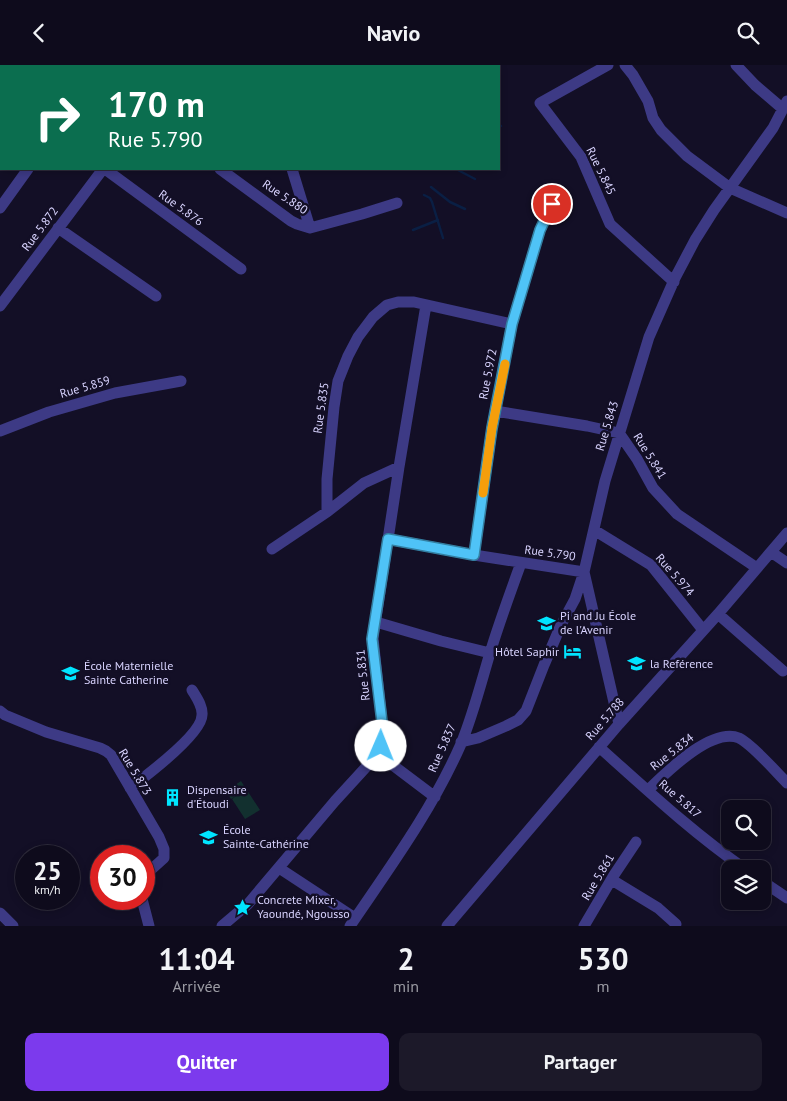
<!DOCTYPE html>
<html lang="fr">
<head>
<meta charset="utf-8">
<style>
	:root { --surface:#0e0b1c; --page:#1c1929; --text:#f1f3f6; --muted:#9b9ba3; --line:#2e2b3b; --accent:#7c3aed }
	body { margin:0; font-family:"PT Sans",sans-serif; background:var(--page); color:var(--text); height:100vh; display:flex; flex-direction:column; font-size:19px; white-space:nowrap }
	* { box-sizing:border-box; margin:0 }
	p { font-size:16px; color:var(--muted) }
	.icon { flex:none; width:28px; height:28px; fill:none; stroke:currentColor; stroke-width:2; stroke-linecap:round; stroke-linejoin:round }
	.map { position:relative; height:861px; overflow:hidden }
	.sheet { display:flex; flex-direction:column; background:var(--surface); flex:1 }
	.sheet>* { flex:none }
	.guide { position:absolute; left:0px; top:0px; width:500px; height:105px; box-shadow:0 2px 8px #0003,0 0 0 1px var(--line); background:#0b6e4f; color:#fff; overflow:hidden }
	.fabs { position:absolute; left:721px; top:735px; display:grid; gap:10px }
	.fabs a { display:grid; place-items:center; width:50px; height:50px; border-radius:10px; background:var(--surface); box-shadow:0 2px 8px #0003,0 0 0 1px var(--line); font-size:25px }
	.speed { position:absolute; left:15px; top:780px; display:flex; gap:10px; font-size:25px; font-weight:700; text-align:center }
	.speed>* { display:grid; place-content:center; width:65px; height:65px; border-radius:50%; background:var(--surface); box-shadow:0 2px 8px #0003,0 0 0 1px var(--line); line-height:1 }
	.speed small { font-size:12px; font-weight:400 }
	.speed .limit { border:8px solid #d22; background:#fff; color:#111 }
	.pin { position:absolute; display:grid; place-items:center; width:42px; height:42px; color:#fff; margin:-21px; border:2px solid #fff; border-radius:50%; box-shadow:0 1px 5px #0007 }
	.me { position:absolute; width:55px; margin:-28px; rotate:1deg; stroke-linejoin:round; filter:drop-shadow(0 0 4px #0008) }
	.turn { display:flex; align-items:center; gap:18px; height:105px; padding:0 25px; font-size:22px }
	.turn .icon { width:65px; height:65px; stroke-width:2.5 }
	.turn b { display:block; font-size:35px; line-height:42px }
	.eta { display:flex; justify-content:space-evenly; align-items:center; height:85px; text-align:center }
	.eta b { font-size:30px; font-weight:600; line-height:35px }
	.cta { display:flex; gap:10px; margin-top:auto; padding:10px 25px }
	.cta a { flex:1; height:58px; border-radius:10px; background:var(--accent); color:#fff; font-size:20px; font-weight:600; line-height:58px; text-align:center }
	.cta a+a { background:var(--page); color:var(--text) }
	header { display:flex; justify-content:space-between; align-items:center; height:65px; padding:0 25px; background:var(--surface); font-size:22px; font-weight:600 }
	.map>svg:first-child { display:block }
	.green { fill:#12302f }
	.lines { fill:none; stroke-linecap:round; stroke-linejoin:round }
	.stream { stroke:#0a1f44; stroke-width:2.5 }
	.minor { stroke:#3d3a85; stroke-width:11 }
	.route-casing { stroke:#337fa1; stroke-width:12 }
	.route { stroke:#4fc3f7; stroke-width:9 }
	.slow { stroke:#f59e0b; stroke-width:9 }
	.labels { text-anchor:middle; stroke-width:5; stroke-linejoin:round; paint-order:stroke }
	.street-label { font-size:12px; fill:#d9d4ff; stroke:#130f26 }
	.poi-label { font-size:12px; fill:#d9d4ff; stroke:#130f26; text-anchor:start }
</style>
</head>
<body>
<header><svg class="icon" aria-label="back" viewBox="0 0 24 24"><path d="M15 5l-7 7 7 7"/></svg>Navio<svg class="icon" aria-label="search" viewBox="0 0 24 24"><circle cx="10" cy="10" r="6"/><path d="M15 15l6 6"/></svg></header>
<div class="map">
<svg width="787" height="861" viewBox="0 0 787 861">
	<rect width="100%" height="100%" fill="#130f26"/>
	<path class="green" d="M241 716 260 745 245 754 232 734 239 729 231 734 226 726Z"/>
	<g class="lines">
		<path class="stream" d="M145 0 146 1
			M496 1V0
			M499 62 501 61
			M456 104 475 114
			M431 122 450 137 465 144
			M424 130 430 133 432 137 443 173
			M413 165 438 155"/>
		<path class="minor" d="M79 0 81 1
			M208 0 209 1
			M608 0 540 38 581 92 610 159 674 217
			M625 0 633 10 648 36 653 53 661 65 687 91 730 123 787 148
			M736 0 755 20 783 44
			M16 1 17 0
			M182 1 183 0
			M282 1 283 0
			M0 23 1 21
			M105 104 241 204
			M220 104 291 156 297 159 310 163 292 104
			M0 143 28 104
			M58 163 156 231
			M310 163 362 149 397 138
			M0 241 103 104
			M495 346 587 361 619 368 637 394 653 423 677 449 757 503
			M0 366 49 347 115 328 181 316
			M399 402 364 418 327 447V414L334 342 338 316 348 291 358 272 373 252 387 240 398 237H414L512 259
			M594 465 651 500 703 565
			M388 474 474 490 584 507 619 659
			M272 484 327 447
			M771 487 787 498
			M474 490 492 363 512 259 540 165 552 139
			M718 549 783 606
			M376 557 441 576 490 588
			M0 646 5 650 46 667 100 683 106 686 111 690 159 772 164 784V793L144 811
			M461 677 478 673 506 661 518 655 526 646 544 600 561 560 575 534 584 507 605 416 649 272 675 213 695 175 714 145 773 63 787 36
			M599 682C646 724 693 768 745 804
			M378 689 435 732
			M130 723C146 711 202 669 202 650 203 641 196 632 192 625
			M648 725C666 708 711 662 739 673 752 679 776 707 787 718
			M279 803 355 853
			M612 815 658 843 676 859
			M762 816 787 833
			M142 834 149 861
			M0 848 13 861
			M222 861 248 839 335 736 378 689 381 681 382 657 373 573 399 402 426 240
			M350 861C390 802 432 745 461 679 473 650 481 618 490 588 499 558 510 528 521 498
			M447 861 619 659 718 549 787 468
			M584 861 614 810 636 777"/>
	</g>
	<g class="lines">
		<defs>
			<path id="route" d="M381 681 382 657 372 574 388 474 474 490 492 363 512 259 540 165 552 139"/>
		</defs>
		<use href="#route" class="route-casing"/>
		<use href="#route" class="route"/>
		<path class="slow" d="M483 428 492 363 505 299"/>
	</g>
	<defs>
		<symbol id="school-bare" viewBox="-9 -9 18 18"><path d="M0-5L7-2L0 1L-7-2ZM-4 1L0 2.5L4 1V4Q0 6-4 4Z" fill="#00e5ff" stroke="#130f26" stroke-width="2.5" paint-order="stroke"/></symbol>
		<symbol id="hotel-bare" viewBox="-9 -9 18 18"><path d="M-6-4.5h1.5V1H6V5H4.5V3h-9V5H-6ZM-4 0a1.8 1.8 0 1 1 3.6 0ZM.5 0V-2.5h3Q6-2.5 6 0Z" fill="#00e5ff" stroke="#130f26" stroke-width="2.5" paint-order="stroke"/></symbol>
		<symbol id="building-bare" viewBox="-9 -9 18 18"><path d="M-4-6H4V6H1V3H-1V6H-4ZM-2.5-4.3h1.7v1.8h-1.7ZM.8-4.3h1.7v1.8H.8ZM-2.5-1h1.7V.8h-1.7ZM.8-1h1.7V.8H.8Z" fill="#00e5ff" stroke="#130f26" stroke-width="2.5" paint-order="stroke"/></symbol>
		<symbol id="sight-bare" viewBox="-9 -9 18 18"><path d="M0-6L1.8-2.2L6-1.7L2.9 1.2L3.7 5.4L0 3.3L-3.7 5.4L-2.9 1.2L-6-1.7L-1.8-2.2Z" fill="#00e5ff" stroke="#130f26" stroke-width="2.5" paint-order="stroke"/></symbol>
	</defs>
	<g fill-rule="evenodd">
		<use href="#school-bare" x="534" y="546" width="25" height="25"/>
		<use href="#hotel-bare" x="560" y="574" width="25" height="25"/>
		<use href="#school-bare" x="624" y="586" width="25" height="25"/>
		<use href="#school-bare" x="58" y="596" width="25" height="25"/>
		<use href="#building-bare" x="160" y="720" width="25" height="25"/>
		<use href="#school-bare" x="196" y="760" width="25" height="25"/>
		<use href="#sight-bare" x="230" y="830" width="25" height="25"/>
	</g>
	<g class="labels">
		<g class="street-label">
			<text transform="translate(601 106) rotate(64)" y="4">Rue 5.845</text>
			<text transform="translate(285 132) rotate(34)" y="4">Rue 5.880</text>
			<text transform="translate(181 143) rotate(36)" y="4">Rue 5.876</text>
			<text transform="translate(40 164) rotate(-53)" y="4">Rue 5.872</text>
			<text transform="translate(488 309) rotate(-79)" y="4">Rue 5.972</text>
			<text transform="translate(85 322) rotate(-16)" y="4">Rue 5.859</text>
			<text transform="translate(321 343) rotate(-82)" y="4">Rue 5.835</text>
			<text transform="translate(607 361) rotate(-73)" y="4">Rue 5.843</text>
			<text transform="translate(650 391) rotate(58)" y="4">Rue 5.841</text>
			<text transform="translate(550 488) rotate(8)" y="4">Rue 5.790</text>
			<text transform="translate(675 510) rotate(49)" y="4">Rue 5.974</text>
			<text transform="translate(363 610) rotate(-96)" y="4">Rue 5.831</text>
			<text transform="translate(605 654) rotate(-49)" y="4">Rue 5.788</text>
			<text transform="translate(442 683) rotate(-66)" y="4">Rue 5.837</text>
			<text transform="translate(672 687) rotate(-38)" y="4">Rue 5.834</text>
			<text transform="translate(135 707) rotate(59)" y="4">Rue 5.873</text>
			<text transform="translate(680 734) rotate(41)" y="4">Rue 5.817</text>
			<text transform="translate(598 812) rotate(-59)" y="4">Rue 5.861</text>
		</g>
		<g class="poi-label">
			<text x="560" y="555">Pi and Ju École<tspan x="560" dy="14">de l'Avenir</tspan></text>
			<text x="559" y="591" text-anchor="end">Hôtel Saphir</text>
			<text x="650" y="603">la Reférence</text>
			<text x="84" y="605">École Maternielle<tspan x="84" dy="14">Sainte Catherine</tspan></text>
			<text x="187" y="729">Dispensaire<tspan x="187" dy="14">d'Étoudi</tspan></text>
			<text x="223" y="769">École<tspan x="223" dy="14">Sainte-Cathérine</tspan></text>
			<text x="257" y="839">Concrete Mixer,<tspan x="257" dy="14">Yaoundé, Ngousso</tspan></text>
		</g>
	</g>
</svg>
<div class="fabs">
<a><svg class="icon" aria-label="search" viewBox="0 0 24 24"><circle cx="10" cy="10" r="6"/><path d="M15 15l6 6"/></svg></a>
<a><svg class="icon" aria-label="layers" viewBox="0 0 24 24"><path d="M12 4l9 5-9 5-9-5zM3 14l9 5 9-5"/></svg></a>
</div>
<div class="speed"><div>25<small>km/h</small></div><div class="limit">30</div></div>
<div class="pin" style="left:552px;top:139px;background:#d93025"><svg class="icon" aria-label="arrive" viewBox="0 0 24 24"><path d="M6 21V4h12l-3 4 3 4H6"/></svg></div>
<svg class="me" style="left:381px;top:681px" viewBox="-20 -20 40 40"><circle r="19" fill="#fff"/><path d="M0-13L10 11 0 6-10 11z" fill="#4fc3f7"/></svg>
<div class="guide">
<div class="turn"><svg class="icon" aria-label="right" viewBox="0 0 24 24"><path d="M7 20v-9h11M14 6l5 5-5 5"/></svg><div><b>170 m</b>Rue 5.790</div></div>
</div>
</div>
<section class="sheet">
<div class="eta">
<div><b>11:04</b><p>Arrivée</p></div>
<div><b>2</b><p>min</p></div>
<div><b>530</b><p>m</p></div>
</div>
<div class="cta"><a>Quitter</a><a>Partager</a></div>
</section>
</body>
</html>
